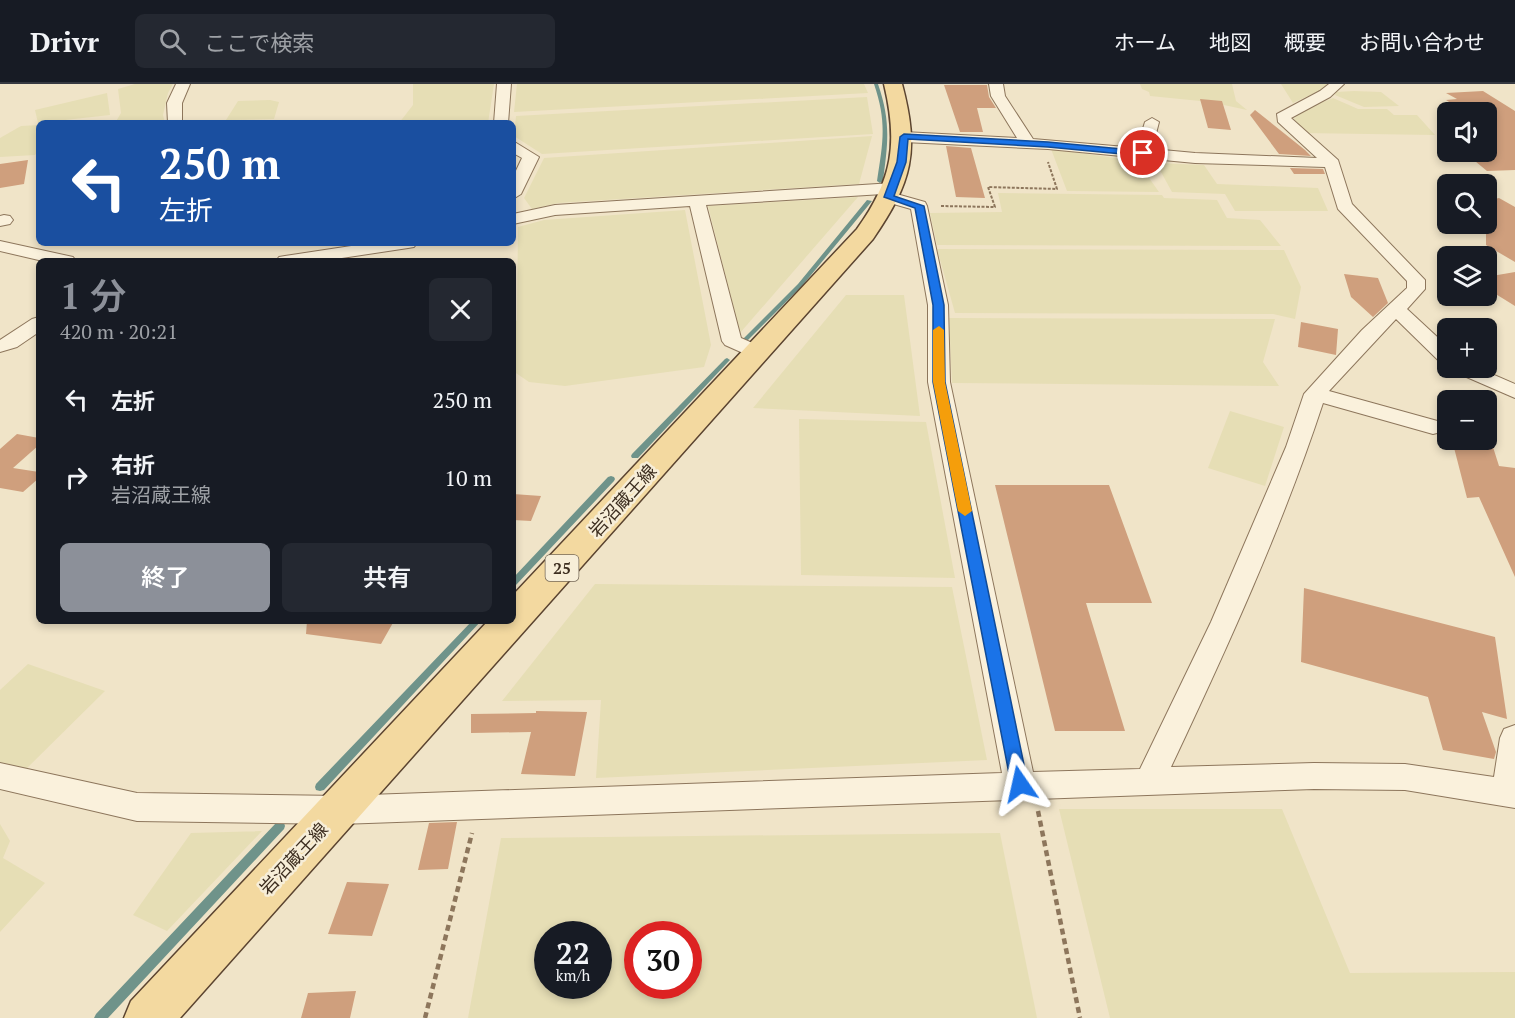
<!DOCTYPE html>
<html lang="ja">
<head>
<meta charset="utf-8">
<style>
	:root { --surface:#171b24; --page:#242831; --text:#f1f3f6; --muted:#9ea1a6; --line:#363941; --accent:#8c9099 }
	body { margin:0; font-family:"PT Serif","Noto Sans JP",serif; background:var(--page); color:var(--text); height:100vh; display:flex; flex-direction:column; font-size:22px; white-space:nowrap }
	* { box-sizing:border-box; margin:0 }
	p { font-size:20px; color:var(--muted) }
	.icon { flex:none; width:33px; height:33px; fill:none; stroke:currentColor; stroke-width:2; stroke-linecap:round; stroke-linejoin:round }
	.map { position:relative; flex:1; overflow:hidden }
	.side { position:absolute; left:36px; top:174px; width:480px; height:366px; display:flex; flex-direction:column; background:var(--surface); border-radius:9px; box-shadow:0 3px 9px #0003 }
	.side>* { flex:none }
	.guide { position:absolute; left:36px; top:36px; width:480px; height:126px; border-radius:9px; box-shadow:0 3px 9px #0003; background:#1a4fa0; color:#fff; overflow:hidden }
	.controls { position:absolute; left:1437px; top:18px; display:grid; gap:12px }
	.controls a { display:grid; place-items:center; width:60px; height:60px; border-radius:9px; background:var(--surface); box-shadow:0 3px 9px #0003; font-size:30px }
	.speed { position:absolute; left:534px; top:837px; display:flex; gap:12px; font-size:30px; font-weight:700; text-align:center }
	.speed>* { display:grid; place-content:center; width:78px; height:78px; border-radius:50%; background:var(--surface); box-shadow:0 3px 9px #0003; line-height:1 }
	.speed small { font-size:15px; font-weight:400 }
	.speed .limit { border:9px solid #d22; background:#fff; color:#111 }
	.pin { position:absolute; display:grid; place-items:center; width:51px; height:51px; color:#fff; margin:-26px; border:3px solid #fff; border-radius:50%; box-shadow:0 2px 6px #0007 }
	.me { position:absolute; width:66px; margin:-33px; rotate:349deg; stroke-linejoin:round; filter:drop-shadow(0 0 4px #0008) }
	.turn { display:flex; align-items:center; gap:21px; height:126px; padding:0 24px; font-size:27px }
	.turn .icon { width:78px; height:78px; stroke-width:2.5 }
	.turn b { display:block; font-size:42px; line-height:51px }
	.round { display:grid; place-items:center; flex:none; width:63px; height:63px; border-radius:9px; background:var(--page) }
	.summary { display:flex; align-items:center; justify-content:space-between; height:102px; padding:0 24px }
	h1 { font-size:36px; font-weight:600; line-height:45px; color:var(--accent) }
	.primary-button { display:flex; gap:12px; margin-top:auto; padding:12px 24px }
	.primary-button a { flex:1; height:69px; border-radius:9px; background:var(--accent); color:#fff; font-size:24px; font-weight:600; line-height:69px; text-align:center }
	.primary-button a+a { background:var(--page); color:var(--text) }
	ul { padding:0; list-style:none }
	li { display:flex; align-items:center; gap:18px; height:78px; padding:0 24px }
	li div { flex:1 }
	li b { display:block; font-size:22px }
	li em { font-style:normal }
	header { display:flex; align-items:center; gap:36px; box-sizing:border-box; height:84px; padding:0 30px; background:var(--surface); border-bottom:2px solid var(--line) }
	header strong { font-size:28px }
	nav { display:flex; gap:33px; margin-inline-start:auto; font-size:21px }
	.search { width:420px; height:54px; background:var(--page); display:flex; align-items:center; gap:15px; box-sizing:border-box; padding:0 21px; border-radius:9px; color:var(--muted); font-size:22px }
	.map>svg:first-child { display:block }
	.farmland { fill:#e6deb5; fill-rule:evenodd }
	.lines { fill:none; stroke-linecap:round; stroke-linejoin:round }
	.stream { fill:#6f938a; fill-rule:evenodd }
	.building { fill:#cf9f7d }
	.minor-casing { stroke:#8d765c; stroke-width:2 }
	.major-casing { stroke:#5b4430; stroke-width:3 }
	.path-far1 { stroke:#8d765c; stroke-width:2; stroke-dasharray:3 1.5; stroke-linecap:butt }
	.path { stroke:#8d765c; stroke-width:4.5; stroke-dasharray:6 4; stroke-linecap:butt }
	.minor { fill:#faf1dc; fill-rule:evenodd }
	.major { fill:#f3d9a0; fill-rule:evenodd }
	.route { fill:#1a73e8; stroke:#114b97; stroke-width:1.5 }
	.slow { fill:#f59e0b }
	.labels { text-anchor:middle; stroke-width:5; stroke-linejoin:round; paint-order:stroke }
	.shield { fill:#f7eed8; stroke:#756857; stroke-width:1.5 }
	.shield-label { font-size:16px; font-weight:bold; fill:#3d2e20 }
	.street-label { font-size:18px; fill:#3d2e20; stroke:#f7eed8 }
</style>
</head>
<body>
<header>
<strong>Drivr</strong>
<div class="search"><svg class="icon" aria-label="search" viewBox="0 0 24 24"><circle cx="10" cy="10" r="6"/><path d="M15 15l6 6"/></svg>ここで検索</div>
<nav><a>ホーム</a><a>地図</a><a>概要</a><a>お問い合わせ</a></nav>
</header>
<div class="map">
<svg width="1515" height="934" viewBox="0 0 1515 934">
	<rect width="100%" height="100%" fill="#f0e4c8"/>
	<path class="farmland" d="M135 0H173L168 9 163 31 165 39H115L121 29 118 5Z
		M413 0H494L488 39H399L413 21Z
		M517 0H864L868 9 514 28Z
		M1140 0H1232L1236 17 1247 26 1210 18 1150 12 1149 8 1142 5Z
		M1281 0H1327L1325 4 1293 19Z
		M1354 7 1381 8 1399 22 1364 23 1335 11 1336 8Z
		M107 9 110 31 38 39 35 26Z
		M867 13 873 50 542 70 514 52 516 32Z
		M1333 14 1358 25H1387L1394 31H1417L1435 51 1302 49 1292 37 1301 27Z
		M270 16 279 18 274 35 226 36 238 17Z
		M39 41V46L35 48 39 49V64L35 71 0 73V54L21 42Z
		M872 52 859 100 558 119 532 125 524 114 544 74Z
		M1051 65 1137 77 1159 108 1067 107Z
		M1156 79 1204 81 1217 100 1318 104 1328 127H1235L1225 110 1172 108Z
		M998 109 1162 111 1164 114 1217 116 1227 134 1260 136 1281 162 937 161 930 129 1002 128Z
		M858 113 740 249 708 122Z
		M685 126 711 261 704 283 565 302 529 298 513 287V240L517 236 518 143 544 136Z
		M937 165 1284 166 1301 203 1295 235 1273 230 955 229Z
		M846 211H904L920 332 753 324Z
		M949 234 1275 235 1263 278 1279 302 952 299Z
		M1230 327 1284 343 1265 402 1208 384Z
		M799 335 926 338 955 494 801 491Z
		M595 500 952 503 987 676 596 694 601 616 502 617Z
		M28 580 105 607 21 690 0 681V606Z
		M1059 725H1282L1350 889 1515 888V934H1110Z
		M0 740 10 757 3 774 45 799 0 848Z
		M262 747 167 847 133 831 191 749Z
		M1000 749 1037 934H468L501 754ZM548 850H598V902H548ZM638 850H688V902H638Z"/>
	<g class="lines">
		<path class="stream" d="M874 0H878C891 38 888 58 883 97L880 99 877 97C883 58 887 38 874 0Z
			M867 116 872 117 802 202 748 256H744V254L798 200Z
			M727 274 730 276 729 277 638 374H632L631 372 632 370 725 275Z
			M611 392 614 393 615 395 614 397 516 501 513 502V494L608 393Z
			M472 537H481L324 706 320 707 316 706 315 703 316 700Z
			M280 737 284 739 285 742 284 745 108 934H94L96 930 276 739Z"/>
	</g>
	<path class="building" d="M944 1H987L989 13 996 24H977L983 48H960Z
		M1483 7 1515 27V86L1487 87 1464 68H1486V45H1490L1486 43V28H1465L1446 16 1457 15 1446 9Z
		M1200 15 1222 17 1231 46 1208 44Z
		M1255 26 1305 66 1311 72 1279 70 1250 31Z
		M946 62 971 64 985 114 956 113Z
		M28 76 24 100 0 104V80Z
		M1290 84 1323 85 1325 90H1294Z
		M1499 114 1515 123V178L1486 161V117Z
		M1515 188V222L1486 204V193Z
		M1344 190 1378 194 1388 219 1373 233 1351 213Z
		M1301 238 1338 245 1336 271 1298 263Z
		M1440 309 1479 316H1448V337Z
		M1486 341 1499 382 1515 384V493L1479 413 1467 414 1452 356H1486Z
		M17 350 39 354V361L13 384 39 388V394L23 408 0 404V365Z
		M995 401H1109L1152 519H1086L1125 647H1055Z
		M513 410 541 412 531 437 513 436Z
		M1304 504 1495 553 1507 635 1482 628 1496 668 1494 675 1443 666 1428 613 1301 578Z
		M307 537H394L381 560 306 550Z
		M536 627 587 628 575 692 521 690 531 648 471 649V630L536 629Z
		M457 738 448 785 418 786 429 739Z
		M347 798 389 800 372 852 328 850Z
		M356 907 350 934H301L308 909Z"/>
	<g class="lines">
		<defs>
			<path id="minor" d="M176 0H190L182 19V39H168L167 19Z
				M497 0H511L508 39H494Z
				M989 0H1003L1005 12 1033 55 1137 64 1145 38 1152 34 1159 38 1152 65 1195 69 1317 74 1278 38 1277 30 1320 7 1329 0H1344L1330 13 1291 34 1338 76 1352 120 1425 196V205L1407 225 1448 263V281L1441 279 1396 235 1329 307 1441 338 1444 343 1441 348 1433 350 1323 319C1282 444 1227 564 1171 683L1314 679 1405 680 1494 693 1500 654 1504 645 1515 641V724L1405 706 1314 705 340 740 137 737 0 705V679L137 709 340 712 1002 689 928 298V221L911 125 883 117 881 113 883 110 706 121 741 254 766 265 769 269 766 273 759 275 752 273 725 261 722 257 690 122 555 131 513 140V130L555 121 893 99 901 104 893 109 925 118 927 122 948 221 950 298 1033 688 1140 685 1211 538 1286 363 1304 310 1362 246 1407 204V197L1338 125 1325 83 1195 79 1048 65 904 58 896 53 904 48 1017 54 991 12Z
				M513 57 539 73 521 110 513 115V93L522 74 513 69Z
				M4 131 10 132 13 136 10 140 0 142V132Z
				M0 157 73 173 76 177H43L0 167Z
				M371 159H417L414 163 408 164 322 177H276L279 173 285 172Z
				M39 233V248L17 263 0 268V256L32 235Z
				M1452 284H1478L1515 300V314L1455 288Z"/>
			<path id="major" d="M884 0H902C920 68 912 98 873 155L180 934H124L131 917 488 537H513V511L857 145C893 95 898 59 884 0Z"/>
		</defs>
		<use href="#minor" class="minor-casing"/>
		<use href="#major" class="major-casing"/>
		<path class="path-far1" d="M941 122 995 123 988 103 1057 105 1048 78"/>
		<path class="path" d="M1038 727 1080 934
			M425 934 472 749"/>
		<use href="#minor" class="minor"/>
		<use href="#major" class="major"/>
	</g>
	<path class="route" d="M904 50 1048 58 1143 67 1147 69 1143 72 1048 63 908 55 906 78 894 112 924 122 944 221 945 298 1028 700 1026 706 1020 708 1014 706 1011 700 933 298V221L915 124 884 113 897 78 900 53Z"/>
	<path class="slow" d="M939 242 944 246 945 298 972 427 965 432 958 427 933 298V246Z"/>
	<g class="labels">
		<rect class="shield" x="545.5" y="471" width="33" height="26" rx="4.5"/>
		<g class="shield-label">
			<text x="562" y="490">25</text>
		</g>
		<g class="street-label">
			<text transform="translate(623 417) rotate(-48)" y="6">岩沼蔵王線</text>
			<text transform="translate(294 775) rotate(-47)" y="6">岩沼蔵王線</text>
		</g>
	</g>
</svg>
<div class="controls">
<a><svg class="icon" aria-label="sound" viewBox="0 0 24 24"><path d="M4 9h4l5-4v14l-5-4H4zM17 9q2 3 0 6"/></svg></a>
<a><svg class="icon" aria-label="search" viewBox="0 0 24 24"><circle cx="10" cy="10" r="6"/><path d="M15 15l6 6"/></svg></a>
<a><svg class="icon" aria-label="layers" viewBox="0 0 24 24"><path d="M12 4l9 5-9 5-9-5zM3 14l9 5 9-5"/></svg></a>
<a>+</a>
<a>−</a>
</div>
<div class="speed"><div>22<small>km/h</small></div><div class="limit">30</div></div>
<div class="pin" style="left:1143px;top:69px;background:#d93025"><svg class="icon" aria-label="arrive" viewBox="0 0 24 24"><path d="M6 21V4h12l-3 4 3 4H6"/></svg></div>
<svg class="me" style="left:1020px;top:700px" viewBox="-20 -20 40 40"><path d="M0-17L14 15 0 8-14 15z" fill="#1a73e8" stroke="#fff" stroke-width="4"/></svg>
<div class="guide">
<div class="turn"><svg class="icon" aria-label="left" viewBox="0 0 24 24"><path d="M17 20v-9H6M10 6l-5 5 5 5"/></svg><div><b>250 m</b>左折</div></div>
</div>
<section class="side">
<div class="summary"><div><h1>1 分</h1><p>420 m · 20:21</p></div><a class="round"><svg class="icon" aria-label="close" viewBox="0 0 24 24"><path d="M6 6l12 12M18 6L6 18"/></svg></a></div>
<ul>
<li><svg class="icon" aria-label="left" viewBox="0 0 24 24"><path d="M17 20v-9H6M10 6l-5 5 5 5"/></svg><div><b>左折</b></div><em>250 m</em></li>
<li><svg class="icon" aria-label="right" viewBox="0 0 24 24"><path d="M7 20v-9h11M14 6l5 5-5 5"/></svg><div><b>右折</b><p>岩沼蔵王線</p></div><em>10 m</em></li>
</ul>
<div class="primary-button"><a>終了</a><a>共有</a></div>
</section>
</div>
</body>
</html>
